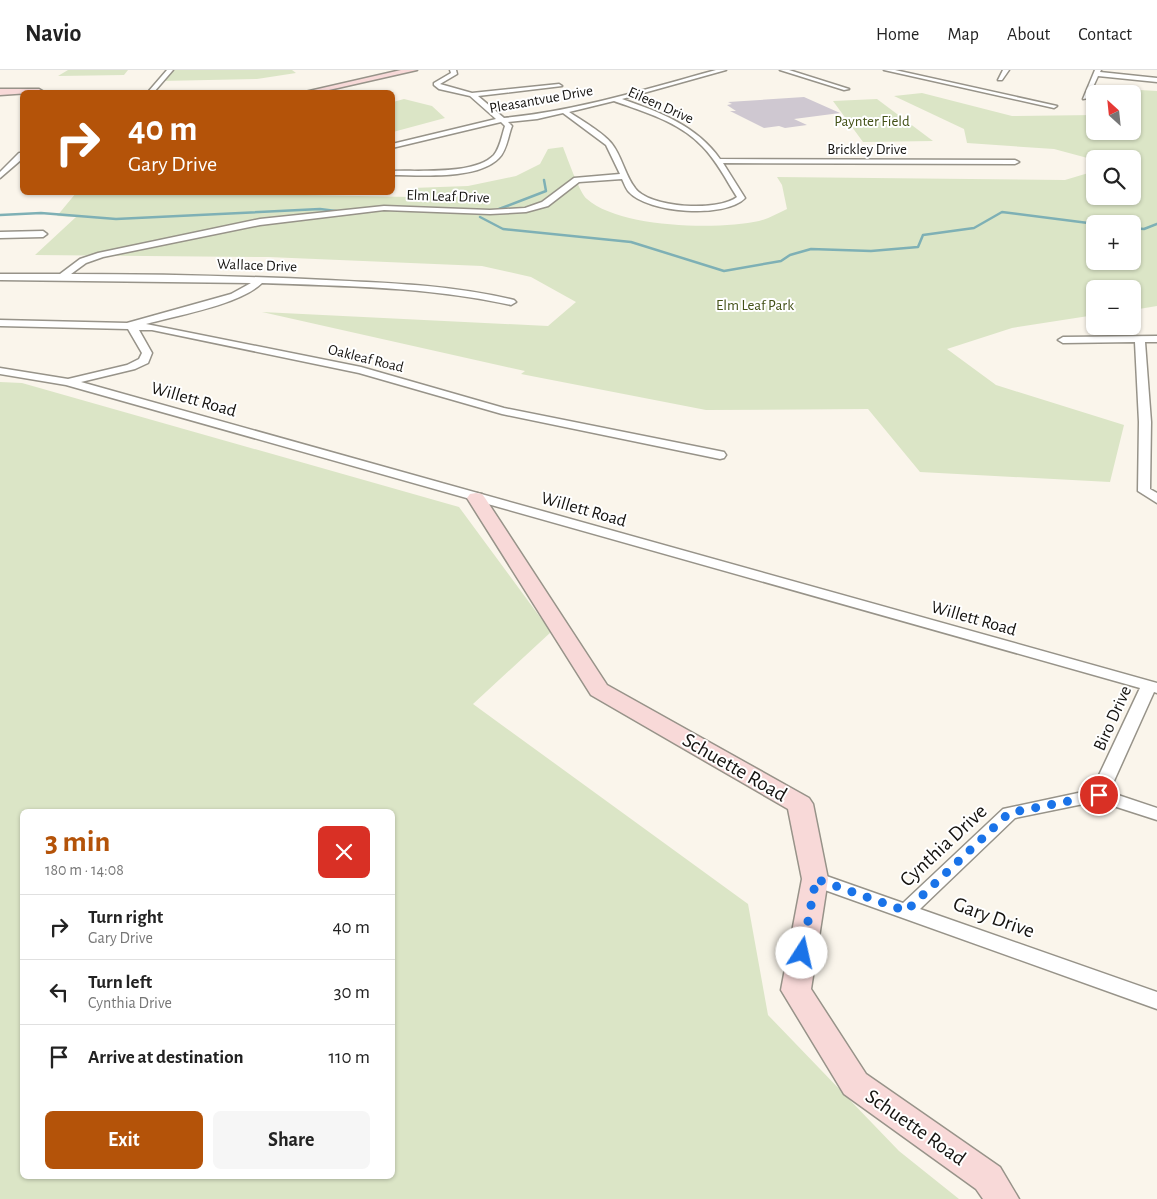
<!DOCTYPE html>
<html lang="en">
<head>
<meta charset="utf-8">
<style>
	:root { --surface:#fff; --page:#f6f6f6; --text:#222; --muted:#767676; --line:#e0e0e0; --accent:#b45309 }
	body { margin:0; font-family:"Alegreya Sans",sans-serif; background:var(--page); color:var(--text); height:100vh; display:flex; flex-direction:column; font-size:19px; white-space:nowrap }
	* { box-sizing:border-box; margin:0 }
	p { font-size:16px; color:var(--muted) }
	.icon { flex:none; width:28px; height:28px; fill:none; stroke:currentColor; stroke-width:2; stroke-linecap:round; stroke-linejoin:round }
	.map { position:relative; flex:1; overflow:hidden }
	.sheet { position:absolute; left:20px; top:739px; width:375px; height:370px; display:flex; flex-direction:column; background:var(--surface); border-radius:8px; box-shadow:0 1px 4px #0004 }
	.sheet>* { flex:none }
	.top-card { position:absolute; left:20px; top:20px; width:375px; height:105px; border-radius:8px; box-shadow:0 1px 4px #0004; background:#b45309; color:#fff; overflow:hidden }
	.needle { width:32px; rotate:333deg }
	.buttons { position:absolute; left:1086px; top:15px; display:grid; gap:10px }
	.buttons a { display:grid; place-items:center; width:55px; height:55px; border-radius:8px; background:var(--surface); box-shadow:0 1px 4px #0004; font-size:25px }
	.pin { position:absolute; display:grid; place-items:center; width:42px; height:42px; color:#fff; margin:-21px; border:2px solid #fff; border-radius:50%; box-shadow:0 1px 5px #0007 }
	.me { position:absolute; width:55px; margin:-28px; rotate:10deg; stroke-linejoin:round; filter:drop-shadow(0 0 4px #0008) }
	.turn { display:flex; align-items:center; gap:18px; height:105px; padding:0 25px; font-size:22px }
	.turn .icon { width:65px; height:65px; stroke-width:2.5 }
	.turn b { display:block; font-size:35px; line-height:42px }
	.round { display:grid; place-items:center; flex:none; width:52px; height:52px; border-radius:8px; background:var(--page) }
	.overview { display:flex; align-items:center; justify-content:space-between; height:85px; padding:0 25px }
	h1 { font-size:30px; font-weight:600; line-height:38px; color:var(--accent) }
	.primary-button { display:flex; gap:10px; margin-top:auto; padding:10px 25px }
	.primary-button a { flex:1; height:58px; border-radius:8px; background:var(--accent); color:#fff; font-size:20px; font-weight:600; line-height:58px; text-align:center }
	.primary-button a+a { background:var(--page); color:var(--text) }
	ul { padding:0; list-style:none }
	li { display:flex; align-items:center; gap:15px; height:65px; padding:0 25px; border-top:1px solid var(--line) }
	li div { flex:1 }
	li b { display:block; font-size:19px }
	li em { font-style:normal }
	header { display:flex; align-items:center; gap:30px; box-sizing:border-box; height:70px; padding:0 25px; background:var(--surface); border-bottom:1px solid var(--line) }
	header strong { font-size:24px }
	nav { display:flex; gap:28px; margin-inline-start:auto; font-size:18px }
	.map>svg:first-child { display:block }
	.green { fill:#dbe5c6; fill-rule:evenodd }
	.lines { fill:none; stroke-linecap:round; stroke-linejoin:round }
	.stream { stroke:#7eb0b5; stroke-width:2.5 }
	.building { fill:#cfc8d1 }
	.street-casing { stroke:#979389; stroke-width:3 }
	.secondary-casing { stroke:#979389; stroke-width:3 }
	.street { fill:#fff; fill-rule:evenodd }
	.secondary { fill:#f8d9d8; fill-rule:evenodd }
	.route { stroke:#1a73e8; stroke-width:9; stroke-dasharray:0 16.2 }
	.labels { text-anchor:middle; stroke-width:4; stroke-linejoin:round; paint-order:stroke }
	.far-street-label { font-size:15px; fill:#151310; stroke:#fff }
	.far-park-label { font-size:15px; fill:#435117; stroke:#fff }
	.street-label { font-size:18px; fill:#151310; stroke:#fff }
	.near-street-label { font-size:21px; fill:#151310; stroke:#fff }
</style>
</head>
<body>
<header>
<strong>Navio</strong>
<nav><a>Home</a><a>Map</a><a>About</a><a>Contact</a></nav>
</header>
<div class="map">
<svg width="1157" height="1129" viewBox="0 0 1157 1129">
	<rect width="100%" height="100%" fill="#faf5eb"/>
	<path class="green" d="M68 0H128L124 5 58 6Z
		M170 0H292L296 3 257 9 160 11Z
		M1140 20 1157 21V236L1133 240 1132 219H1095V245L1012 258 947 279 996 315 1124 355 1110 412 920 402 868 339 706 340 521 304 525 301 262 242 548 256 576 232 531 207 482 196 268 187 35 185 76 147 57 146 76 123 306 122 305 125 410 127 412 118 468 116 516 106 540 94 548 79 563 77C567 87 580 124 587 129 619 158 718 160 759 151 768 149 778 143 787 139L782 115 777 107 1065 110 1095 101V126H1132V89L1095 90 1054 79 967 73 964 59 894 26 922 23 1012 46 1095 45V61H1132L1133 25ZM1095 154H1132V191H1095Z
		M404 29 432 36 445 48 393 62V32Z
		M877 29 933 71 863 72 833 31Z
		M0 312 22 313 459 437 551 562 473 634 748 834 768 945 899 1081 959 1129H0ZM22 741H392V1106H22Z"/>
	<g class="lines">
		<path class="stream" d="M499 139 546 121 544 110
			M0 145 41 143 116 149 320 139 336 141
			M480 147 503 159 631 172 724 201 781 191 790 185 811 179 871 181 918 177 923 165 974 158 1002 142 1096 154
			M1132 158 1144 159 1157 154"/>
	</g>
	<path class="building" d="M804 27 840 43 794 49 807 55 785 58 779 56 764 58 730 41H736L727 35 732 34 728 32Z"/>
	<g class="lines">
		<defs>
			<path id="street" d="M167 0H173L154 22H148Z
				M450 0H456L457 4 440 14 472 23 559 14 562 16 478 26 504 48C576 41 647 19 716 0H726L622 29C659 42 696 55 720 89L1015 90 1019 92 1015 94 723 93 745 128C725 149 648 143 629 122 626 119 624 113 622 109L579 112 548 136 526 142 490 144 384 140 260 155 103 187 86 193 71 204C157 204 241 206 326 210 389 213 453 215 514 230L516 232 511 235C429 217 345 216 262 213 239 235 178 245 146 254L361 297 504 338 724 382 726 385 724 388 720 389 502 344 359 303 152 260H139L152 283 148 293 135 299 81 312 1157 613V623L1154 622 1109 722 1157 738V750L1098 731 1015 748 920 839 1157 922V939L808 814 806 809 808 804 815 802 903 833 1003 739 1092 720 1140 618 66 315 0 304V298L68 309 127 295 139 289 142 283 128 259 0 256V250L127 253 231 224 251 213 0 210V204H60L80 189 98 183 260 149 384 136 490 140 525 138 542 132 574 108 620 104 606 75 563 43 537 49 508 52 512 56C508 66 507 80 499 88 478 110 421 105 392 105V101C419 100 475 105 494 85 500 78 502 65 505 56L501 52 392 78V74L496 49 470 26 439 19 434 15V13L451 3ZM614 31C644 42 680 52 702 76 717 91 726 110 737 127 718 142 649 138 635 118 625 105 622 87 612 74 604 63 581 50 569 42Z
				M780 0H789L849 19 844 20Z
				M884 0H895L1057 36 1054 38Z
				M1003 0H1009L1002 10H998Z
				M1095 0H1101L1100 2 1157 8V12L1098 6 1088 28 1083 29Z
				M19 83H22V89L0 108V102Z
				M0 162 43 161 47 164 43 167 0 168Z
				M1157 266V272H1145L1151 352 1150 419 1157 423V433L1138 421 1139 352 1135 272 1063 273 1058 270 1063 267Z"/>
			<path id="secondary" d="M401 0H417L320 22H305Z
				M0 19H39L44 22 0 25Z
				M476 423 482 424 485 428 607 615 809 728 813 734 828 809 811 919 866 1004 1000 1097 1019 1129H983L976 1119 844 1024 781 920 802 809 788 739 591 625 467 428 470 424Z"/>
		</defs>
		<use href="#street" class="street-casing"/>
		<use href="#secondary" class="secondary-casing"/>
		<use href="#street" class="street"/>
		<use href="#secondary" class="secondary"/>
	</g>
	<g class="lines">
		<path class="route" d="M802 883 816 809 906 841 1009 743 1099 725"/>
	</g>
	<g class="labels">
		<g class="far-street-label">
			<text transform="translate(541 29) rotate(-10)" y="5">Pleasantvue Drive</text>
			<text transform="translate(661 35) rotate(24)" y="5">Eileen Drive</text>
			<text x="867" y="84">Brickley Drive</text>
			<text transform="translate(448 126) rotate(2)" y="5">Elm Leaf Drive</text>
			<text transform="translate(257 195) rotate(2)" y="5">Wallace Drive</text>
			<text transform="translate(366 288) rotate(14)" y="5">Oakleaf Road</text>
		</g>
		<g class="far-park-label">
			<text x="872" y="56">Paynter Field</text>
			<text x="755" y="240">Elm Leaf Park</text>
		</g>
		<g class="street-label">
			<text transform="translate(194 329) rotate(16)" y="6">Willett Road</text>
			<text transform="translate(584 439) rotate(16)" y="6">Willett Road</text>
			<text transform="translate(974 548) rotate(16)" y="6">Willett Road</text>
			<text transform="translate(1112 648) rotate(-66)" y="6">Biro Drive</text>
		</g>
		<g class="near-street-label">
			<text transform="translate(735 697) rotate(30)" y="7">Schuette Road</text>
			<text transform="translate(943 775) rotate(-43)" y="7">Cynthia Drive</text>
			<text transform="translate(994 847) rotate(20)" y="7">Gary Drive</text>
			<text transform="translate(916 1057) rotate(35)" y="7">Schuette Road</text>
		</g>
	</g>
</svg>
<div class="buttons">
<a><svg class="needle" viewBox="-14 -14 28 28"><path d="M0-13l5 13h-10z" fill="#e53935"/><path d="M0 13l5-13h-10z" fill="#767676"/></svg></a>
<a><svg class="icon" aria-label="search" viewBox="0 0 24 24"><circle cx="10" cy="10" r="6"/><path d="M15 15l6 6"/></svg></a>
<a>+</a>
<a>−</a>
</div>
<div class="pin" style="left:1099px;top:725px;background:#d93025"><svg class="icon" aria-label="arrive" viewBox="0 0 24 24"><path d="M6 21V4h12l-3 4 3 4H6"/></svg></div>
<svg class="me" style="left:802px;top:883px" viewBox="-20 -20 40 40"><circle r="19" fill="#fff"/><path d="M0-13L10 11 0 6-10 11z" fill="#1a73e8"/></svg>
<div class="top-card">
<div class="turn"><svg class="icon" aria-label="right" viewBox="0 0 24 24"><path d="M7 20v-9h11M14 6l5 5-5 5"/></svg><div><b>40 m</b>Gary Drive</div></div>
</div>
<section class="sheet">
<div class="overview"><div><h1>3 min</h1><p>180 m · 14:08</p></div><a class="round" style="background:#d93025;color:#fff"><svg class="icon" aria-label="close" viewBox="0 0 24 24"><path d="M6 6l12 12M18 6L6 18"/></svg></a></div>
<ul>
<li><svg class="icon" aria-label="right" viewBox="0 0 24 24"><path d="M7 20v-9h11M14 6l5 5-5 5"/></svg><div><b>Turn right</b><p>Gary Drive</p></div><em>40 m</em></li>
<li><svg class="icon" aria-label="left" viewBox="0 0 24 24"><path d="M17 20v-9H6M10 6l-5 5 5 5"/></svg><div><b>Turn left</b><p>Cynthia Drive</p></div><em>30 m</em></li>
<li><svg class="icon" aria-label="arrive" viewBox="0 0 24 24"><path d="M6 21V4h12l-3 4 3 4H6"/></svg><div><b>Arrive at destination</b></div><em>110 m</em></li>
</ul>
<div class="primary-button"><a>Exit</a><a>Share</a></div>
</section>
</div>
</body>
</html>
